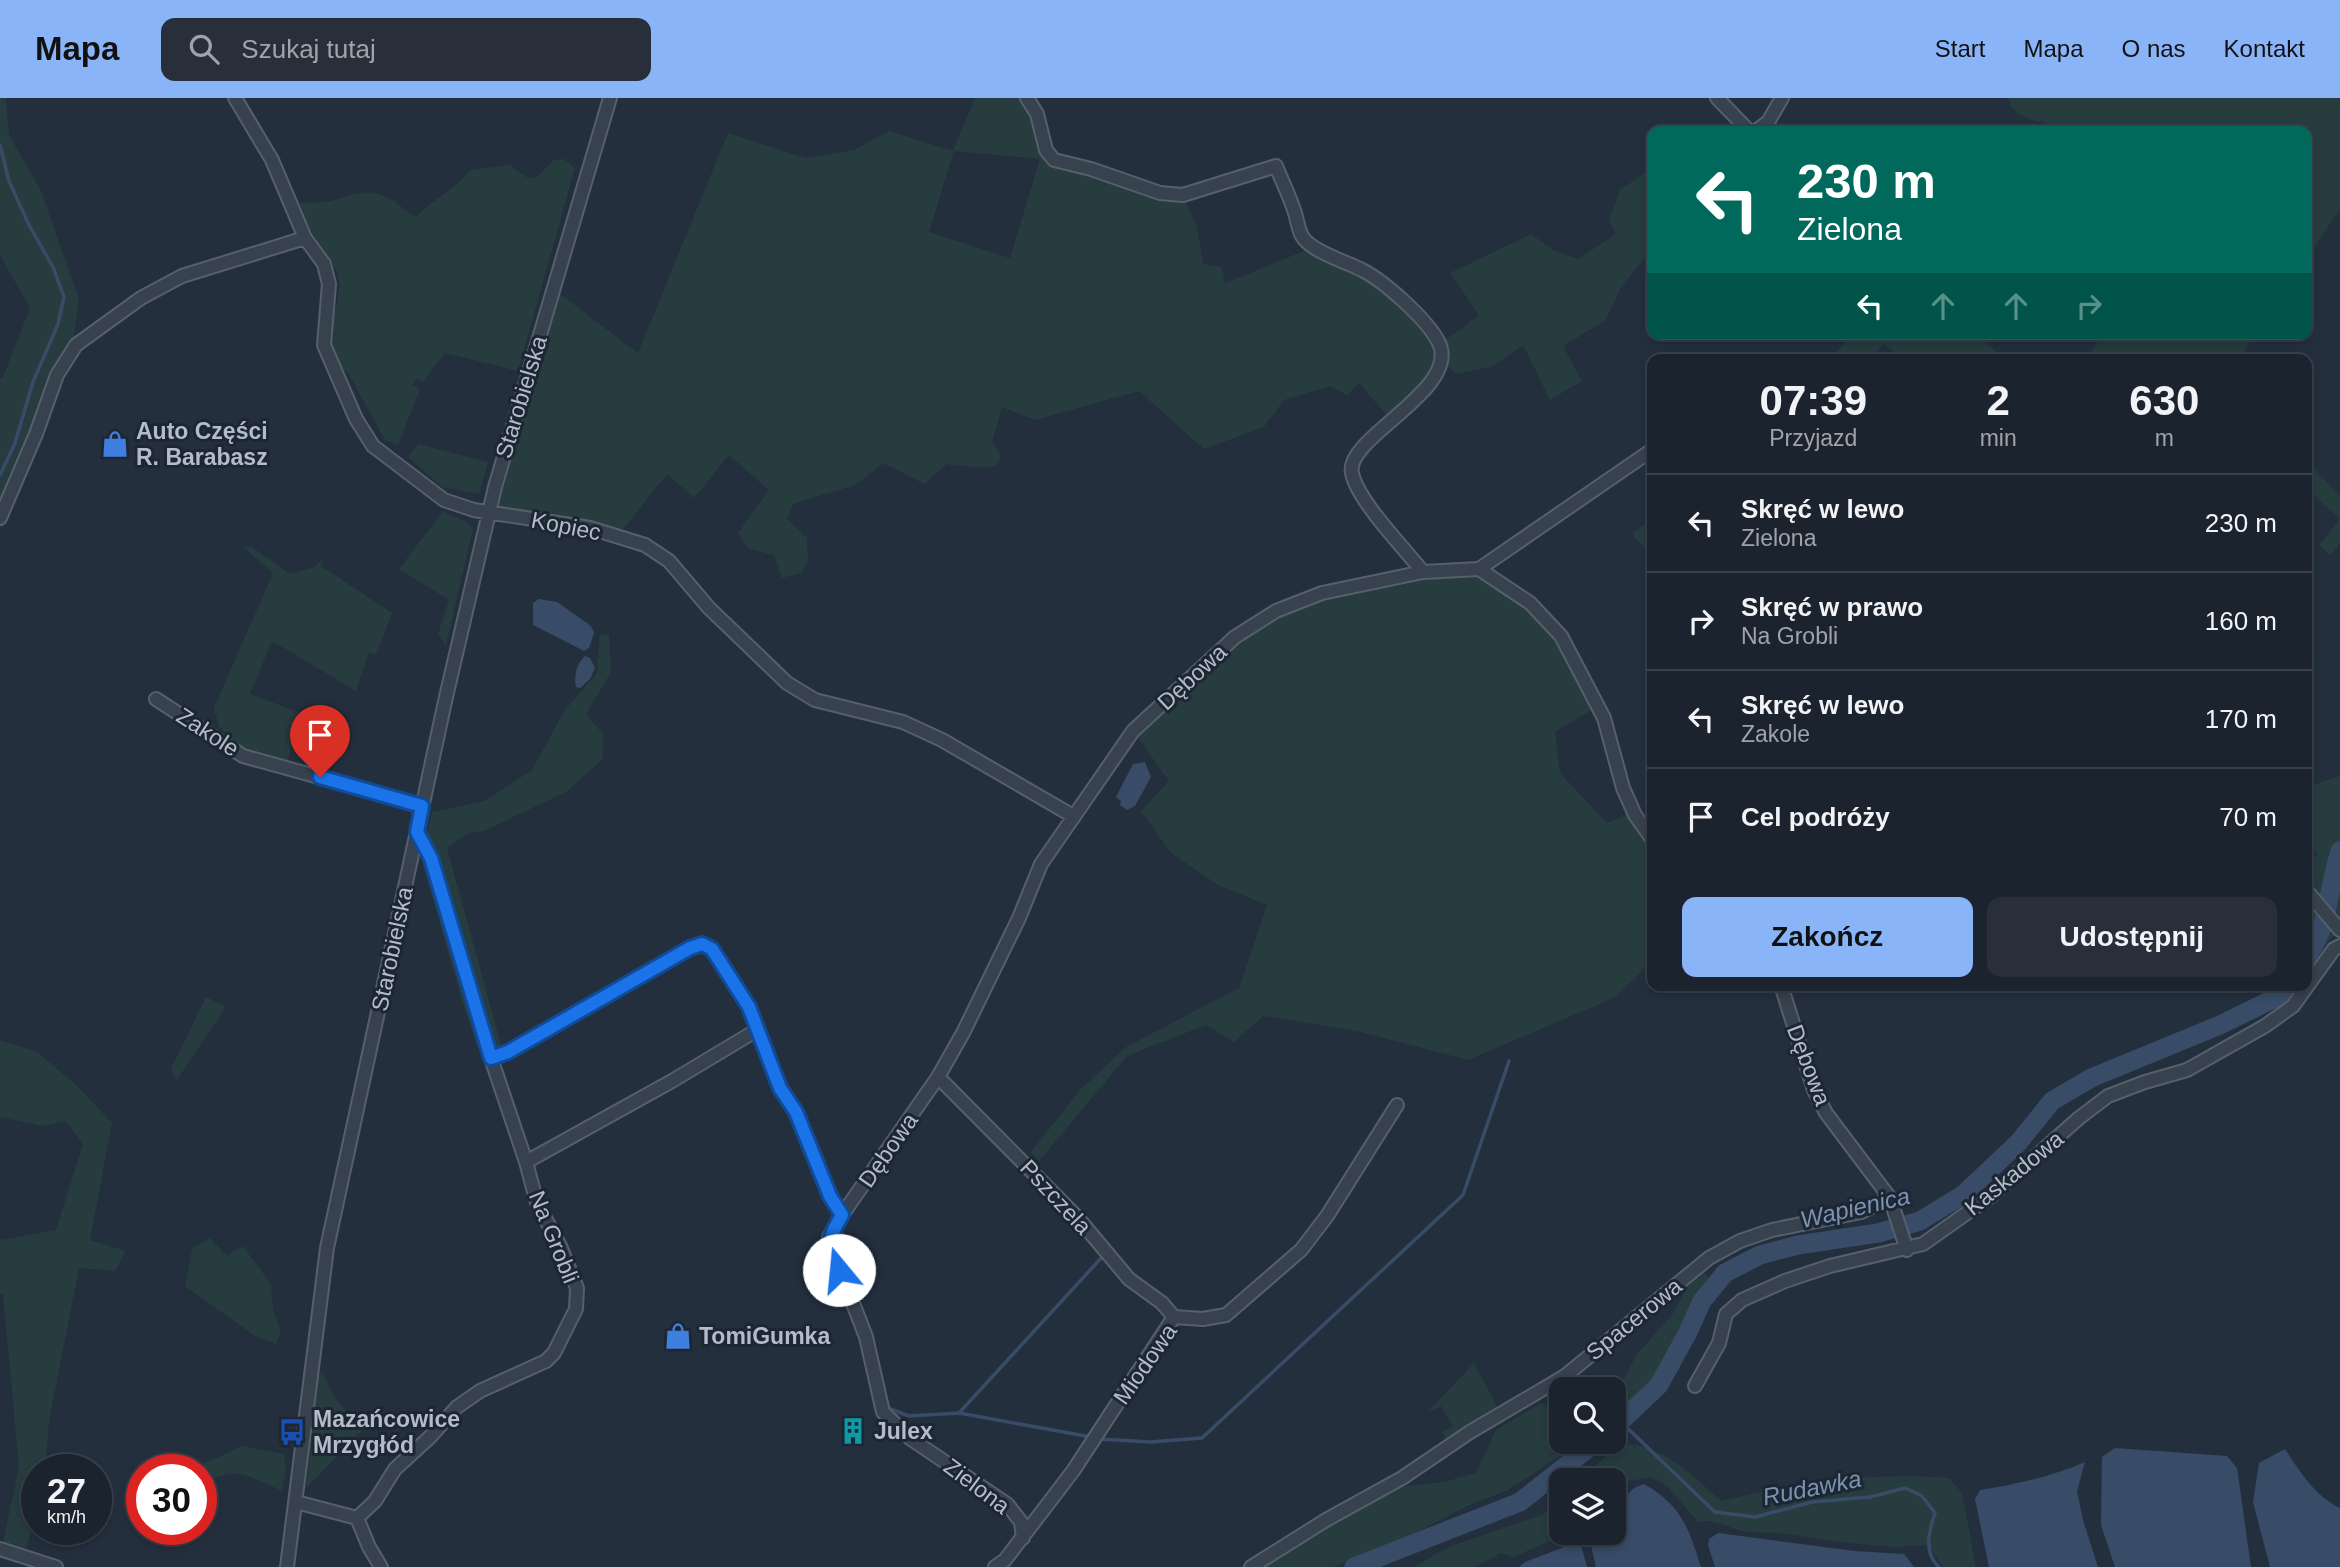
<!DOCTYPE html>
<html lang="pl">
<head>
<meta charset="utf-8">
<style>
	:root { --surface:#1b232e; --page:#282f3a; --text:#f1f3f6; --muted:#a0a4aa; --line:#39404a; --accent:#8ab4f8 }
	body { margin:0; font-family:Helvetica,sans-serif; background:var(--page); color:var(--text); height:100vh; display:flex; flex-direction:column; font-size:26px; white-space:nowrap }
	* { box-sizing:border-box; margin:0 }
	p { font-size:23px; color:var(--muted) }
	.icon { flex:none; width:38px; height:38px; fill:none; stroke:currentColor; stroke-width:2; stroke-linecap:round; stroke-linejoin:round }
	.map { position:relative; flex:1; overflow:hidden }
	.drawer { position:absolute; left:1647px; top:256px; width:665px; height:637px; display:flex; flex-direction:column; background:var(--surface); border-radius:14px; box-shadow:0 4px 10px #0003,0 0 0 2px var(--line) }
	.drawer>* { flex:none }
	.guide { position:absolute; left:1647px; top:28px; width:665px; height:214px; border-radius:14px; box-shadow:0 4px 10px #0003,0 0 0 2px var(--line); background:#00695c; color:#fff; overflow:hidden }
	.fabs { position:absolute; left:1549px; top:1279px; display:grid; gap:14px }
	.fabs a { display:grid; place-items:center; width:77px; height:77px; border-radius:14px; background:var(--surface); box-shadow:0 4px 10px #0003,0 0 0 2px var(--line); font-size:35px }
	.speed { position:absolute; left:21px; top:1356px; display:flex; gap:14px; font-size:35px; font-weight:700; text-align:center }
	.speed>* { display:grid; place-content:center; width:91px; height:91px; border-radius:50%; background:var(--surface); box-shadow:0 4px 10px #0003,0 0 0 2px var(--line); line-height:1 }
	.speed small { font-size:18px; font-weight:400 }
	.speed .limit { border:10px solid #d22; background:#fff; color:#111 }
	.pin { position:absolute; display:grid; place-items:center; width:60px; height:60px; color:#fff; margin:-72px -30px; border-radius:50% 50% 50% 0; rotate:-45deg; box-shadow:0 0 7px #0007 }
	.pin .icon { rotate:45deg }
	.me { position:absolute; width:77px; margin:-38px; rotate:343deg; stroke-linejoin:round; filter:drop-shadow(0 0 5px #0008) }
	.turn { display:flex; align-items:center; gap:24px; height:147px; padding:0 35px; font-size:32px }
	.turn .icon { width:91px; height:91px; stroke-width:2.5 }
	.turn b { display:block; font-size:49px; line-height:60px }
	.lanes { display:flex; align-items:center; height:66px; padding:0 35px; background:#0003; justify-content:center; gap:35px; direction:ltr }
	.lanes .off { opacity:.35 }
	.eta { display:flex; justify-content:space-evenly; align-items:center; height:119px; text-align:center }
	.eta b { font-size:42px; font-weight:700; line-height:49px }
	.action { display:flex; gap:14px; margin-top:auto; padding:14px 35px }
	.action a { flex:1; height:80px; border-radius:14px; background:var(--accent); color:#111; font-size:28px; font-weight:700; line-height:80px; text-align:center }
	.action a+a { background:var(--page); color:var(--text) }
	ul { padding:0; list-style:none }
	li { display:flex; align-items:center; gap:21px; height:98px; padding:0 35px; border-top:2px solid var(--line) }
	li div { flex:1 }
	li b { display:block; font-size:26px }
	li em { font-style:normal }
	header { display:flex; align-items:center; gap:42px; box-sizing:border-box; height:98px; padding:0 35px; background:var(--accent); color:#111 }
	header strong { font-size:33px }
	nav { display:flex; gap:38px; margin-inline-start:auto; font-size:24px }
	.search { width:490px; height:63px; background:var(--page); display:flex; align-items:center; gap:18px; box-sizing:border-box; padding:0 24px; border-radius:14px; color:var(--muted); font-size:26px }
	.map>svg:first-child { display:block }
	.green { fill:#263c3f; fill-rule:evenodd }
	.water { fill:#394c67 }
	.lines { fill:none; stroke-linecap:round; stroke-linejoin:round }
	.stream { stroke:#394c67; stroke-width:3.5 }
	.river { stroke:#394c67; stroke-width:19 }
	.minor-casing { stroke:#565f6c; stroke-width:16 }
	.minor { stroke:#38414e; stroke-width:12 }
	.route-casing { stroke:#114b97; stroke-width:18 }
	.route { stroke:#1a73e8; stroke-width:12 }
	.labels { text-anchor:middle; stroke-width:6; stroke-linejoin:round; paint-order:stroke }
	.street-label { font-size:23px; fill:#b4bcc9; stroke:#1d2633 }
	.poi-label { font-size:23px; font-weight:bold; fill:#b4bcc9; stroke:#1d2633; text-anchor:start }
	.water-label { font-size:24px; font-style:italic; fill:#7c92b1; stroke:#1d2633 }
</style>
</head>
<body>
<header>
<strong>Mapa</strong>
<div class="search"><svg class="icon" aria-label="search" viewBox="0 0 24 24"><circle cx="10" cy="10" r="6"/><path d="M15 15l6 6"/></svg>Szukaj tutaj</div>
<nav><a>Start</a><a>Mapa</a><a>O nas</a><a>Kontakt</a></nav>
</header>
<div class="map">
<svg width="2340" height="1469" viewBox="0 0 2340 1469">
	<rect width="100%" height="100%" fill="#242f3e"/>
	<path class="green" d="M0 0H6L9 37 41 93 79 201 73 243 62 254 51 275 0 407V281L3 279 30 210 0 157Z
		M975 0H1027L1054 62 1183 97 1197 128 1203 166 1222 169 1225 185 1304 153 1302 138 1365 173 1440 246 1479 217 1450 175 1531 136 1553 152 1578 161 1616 136 1609 122 1620 92 1652 70V151L1621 189 1606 222 1563 248 1582 283 1550 302 1523 247 1493 268 1456 276 1442 262 1392 323 1359 285 1347 297 1330 288 1284 302 1264 329 1204 351 1139 293 1035 322 1002 309 992 344 1002 358 995 368 976 369 947 366 924 386 884 365 855 387 793 406 787 421 807 440 808 463 801 475 782 480 774 457 749 451 738 435 769 392 729 357 694 400 667 376 617 439 502 411 498 406 502 386 559 195 638 255 728 35 806 60 854 52 889 33 953 53ZM954 53 1040 61 1010 160 929 134Z
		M2008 0H2340V111L2307 160 2306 33H2053L2045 24C2029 22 2013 18 2008 0Z
		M564 61 575 70 518 273 445 255 423 284 416 281 412 287 420 291 398 347 385 342 349 276C334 268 327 250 335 234L330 235V231C334 217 340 197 339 183 336 159 305 136 300 105 311 104 324 105 334 102 355 96 366 89 388 100 398 104 404 113 416 119 432 101 456 92 470 72L510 67 526 79 536 80 554 62Z
		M1854 236H1975L2005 261H1902L1884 246 1868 261H1830Z
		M2103 236H2255L2239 261H2087Z
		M418 346 488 364 479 396 442 389 408 359Z
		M2307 363 2340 398V445L2330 457 2319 447 2340 421 2307 391Z
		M443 413 466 424 473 431 446 547 438 536 449 502 399 471Z
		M1652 420V459L1632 436Z
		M243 449H252L290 476 312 470 325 460 321 468 392 515 376 557 369 554 356 593 272 543 250 596 298 614 288 664 244 651 219 629 214 610 273 475Z
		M1479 471 1528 508 1558 539 1595 610 1555 634 1560 675 1607 725 1630 715 1652 747V863L1614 900 1468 962 1357 933 1263 918 1234 944 1206 927 1127 958 1039 1063 1031 1054 1080 992 1126 949 1239 890 1267 807 1218 787 1171 755 1141 713 1169 683 1133 633 1235 539 1322 495Z
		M600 536 609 537 611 574 586 616 603 636V661L566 694 484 733 467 736 447 750 502 950H478L462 903 421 760 432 714 485 703 532 672 565 612 597 575Z
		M2340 678V830L2307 870V776L2317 756 2307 738V689Z
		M206 899 226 909 176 983 171 971Z
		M0 942 37 954 77 988 112 1025 90 1142 126 1153 115 1173 79 1170 49 1323 45 1372H37V1416L25 1453 3 1445 19 1368 3 1197 0 1196V1142L56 1132 83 1046 66 1023 42 1028 0 1019Z
		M209 1140 227 1158 243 1148 271 1186 273 1212 281 1233 276 1246 255 1238 185 1188 192 1151Z
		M1704 1174 1711 1183C1691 1209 1681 1242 1663 1269 1649 1289 1632 1306 1614 1320V1294L1618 1292 1637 1256 1672 1217 1692 1180Z
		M1474 1265 1499 1312 1447 1345 1442 1334 1453 1329 1441 1308 1427 1315Z
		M322 1274 335 1299 362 1333 306 1390 317 1278Z
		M1541 1305 1561 1315V1344H1581L1508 1392 1465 1409 1400 1443 1333 1469H1256L1329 1424 1398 1389 1444 1384 1476 1375 1496 1332Z
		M1619 1345C1664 1347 1690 1375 1721 1403 1797 1385 1871 1374 1949 1380L1962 1395 1976 1469H1943L1928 1447C1880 1452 1835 1443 1788 1436 1773 1434 1758 1436 1744 1433 1726 1430 1716 1420 1698 1424L1667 1388 1650 1379 1625 1384 1614 1397V1382H1582Z
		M243 1348 284 1356 286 1373 282 1393C247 1378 237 1366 201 1387V1372H189Z
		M1561 1401V1435H1576L1555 1441 1513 1459 1501 1455 1475 1469H1413L1451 1448 1542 1417Z"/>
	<path class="water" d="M539 501 557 504 591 528 594 535 589 550 584 553 533 527V505Z
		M585 558 590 560 595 570 590 581 580 590 576 589C574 578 576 566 585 558Z
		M1145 664 1151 679 1135 708 1127 712 1120 707 1121 703 1116 699 1133 666Z
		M2115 1350 2227 1358 2237 1370 2251 1469H2115L2101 1427 2102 1359Z
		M2285 1351C2300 1374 2315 1398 2340 1410V1469H2270L2253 1404 2259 1365Z
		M2085 1364 2077 1393 2083 1422 2098 1469H1989L1975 1401 1980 1392C2017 1386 2051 1379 2085 1364Z
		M1644 1386C1682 1408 1688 1429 1701 1469H1596L1589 1439 1591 1435H1614V1409L1634 1390Z
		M1718 1435 1854 1453 1904 1456 1914 1469H1715L1708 1447 1709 1441Z
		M1580 1443 1587 1469H1519L1525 1464Z"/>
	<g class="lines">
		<path class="stream" d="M0 47 9 83 29 127 53 169 64 199 58 226 33 284 15 345 0 377
			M888 1310 909 1318 959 1315 1091 1339
			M959 1315 1103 1158
			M1621 1324 1715 1414 1755 1419 1812 1404 1870 1399 1905 1390 1922 1398 1935 1415C1929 1433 1923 1455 1939 1469
			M1099 1341 1150 1344 1202 1340 1463 1097 1509 963"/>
		<path class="river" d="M2306 860C2330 828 2328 788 2340 753
			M1614 1330 1659 1287 1687 1236 1702 1203 1725 1175 1760 1157 1798 1147 1878 1135 1920 1123 1964 1096 2018 1045 2052 1003 2091 980 2220 927 2279 898 2286 887
			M1354 1469 1520 1404 1596 1344"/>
		<defs>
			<path id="minor" d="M235 0 272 62 305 140 324 166 329 186 324 247 356 321 373 348 444 402 474 412 590 430 645 447 669 463 709 510 787 585 815 602 903 624 942 642 1073 718
				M1027 0 1037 16 1046 52 1054 62 1091 71 1160 95 1183 97 1276 68C1282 83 1289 97 1294 112 1297 120 1298 131 1302 138 1310 153 1347 164 1362 172 1384 183 1428 222 1439 245 1461 292 1344 340 1352 375 1357 402 1404 450 1423 474
				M1717 0 1749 33
				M1756 33 1768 24 1782 0
				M0 420 36 336 57 277 76 247 141 200 182 178 305 140
				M1479 471 1652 352
				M156 601 243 658 423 708
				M2306 792 2340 832
				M1781 887 1814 992 1826 1015 1890 1100 1907 1152
				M491 960 508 954 690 850 703 847 712 851 749 909 757 932
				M938 979 1077 1119 1129 1181 1162 1205 1174 1219
				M526 1064 672 983 757 932 781 990 796 1014 830 1098 842 1117 829 1139 831 1156 842 1177 866 1239 883 1314 911 1341 1007 1406 1021 1424 1023 1440
				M842 1117 938 979 963 935 1019 820 1041 766 1133 633 1235 539 1276 513 1322 495 1423 474 1479 471 1530 505 1561 538 1604 620 1623 690 1635 717 1652 741
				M1695 1288 1719 1245 1726 1216 1742 1202 1785 1183 1830 1168 1923 1146 1991 1098 2079 1020 2108 998 2145 984 2187 972 2265 928 2293 908 2334 851 2340 848
				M296 1404 357 1420 369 1449 381 1469
				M357 1420 375 1403 395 1371 430 1339 457 1309 480 1293 546 1263 554 1255 576 1211 577 1190 560 1148 537 1105 526 1064 491 960 431 760 417 734
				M0 1451 56 1469
				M287 1469 327 1150 446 599 495 389 610 0
				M995 1469 1005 1462 1073 1373 1174 1219 1203 1221 1226 1217 1301 1152 1327 1118 1397 1007
				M1251 1469 1326 1422 1402 1380 1470 1334 1565 1278 1709 1160 1740 1143 1772 1132 1861 1114 1890 1100"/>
		</defs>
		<use href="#minor" class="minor-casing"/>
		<use href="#minor" class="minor"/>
	</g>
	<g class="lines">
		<defs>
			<path id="route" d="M320 679 422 708 417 734 431 760 491 960 508 954 690 850 702 846 712 851 749 909 780 990 796 1014 830 1098 842 1117C828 1141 826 1147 839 1172"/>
		</defs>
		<use href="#route" class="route-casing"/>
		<use href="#route" class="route"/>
	</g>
	<defs>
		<symbol id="shop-bare" viewBox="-9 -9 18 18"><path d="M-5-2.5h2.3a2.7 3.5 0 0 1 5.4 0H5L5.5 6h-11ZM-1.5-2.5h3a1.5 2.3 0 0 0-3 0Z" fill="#3f7fe0" stroke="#1d2633" stroke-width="2.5" paint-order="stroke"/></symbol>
		<symbol id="building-bare" viewBox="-9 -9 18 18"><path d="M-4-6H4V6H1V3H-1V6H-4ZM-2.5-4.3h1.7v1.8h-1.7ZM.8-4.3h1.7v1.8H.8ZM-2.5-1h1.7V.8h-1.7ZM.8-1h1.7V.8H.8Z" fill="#0f9aa8" stroke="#1d2633" stroke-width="2.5" paint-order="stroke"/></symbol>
		<symbol id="bus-bare" viewBox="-9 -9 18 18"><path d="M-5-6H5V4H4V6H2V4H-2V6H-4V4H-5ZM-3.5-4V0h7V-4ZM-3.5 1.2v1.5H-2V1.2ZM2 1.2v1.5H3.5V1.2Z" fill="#1a4fb4" stroke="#1d2633" stroke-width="2.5" paint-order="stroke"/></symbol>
	</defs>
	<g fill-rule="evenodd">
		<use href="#shop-bare" x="96" y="327" width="38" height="38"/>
		<use href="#shop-bare" x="659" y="1219" width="38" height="38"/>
		<use href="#building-bare" x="834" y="1314" width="38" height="38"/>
		<use href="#bus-bare" x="273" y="1315" width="38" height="38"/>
	</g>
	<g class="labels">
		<g class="street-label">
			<text transform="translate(521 299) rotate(-73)" y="8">Starobielska</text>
			<text transform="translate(566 428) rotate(11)" y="8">Kopiec</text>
			<text transform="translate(1192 579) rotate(-43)" y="8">Dębowa</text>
			<text transform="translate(208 634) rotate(33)" y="8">Zakole</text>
			<text transform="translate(392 851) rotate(-78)" y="8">Starobielska</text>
			<text transform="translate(1809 967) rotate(69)" y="8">Dębowa</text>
			<text transform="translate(888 1052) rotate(-55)" y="8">Dębowa</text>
			<text transform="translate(2014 1075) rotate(-39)" y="8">Kaskadowa</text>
			<text transform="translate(1056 1099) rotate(47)" y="8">Pszczela</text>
			<text transform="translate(554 1139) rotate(68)" y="8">Na Grobli</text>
			<text transform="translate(1634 1221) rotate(-39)" y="8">Spacerowa</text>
			<text transform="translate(1145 1266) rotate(-55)" y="8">Miodowa</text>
			<text transform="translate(977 1388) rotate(37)" y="8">Zielona</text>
		</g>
		<g class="poi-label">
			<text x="136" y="341">Auto Części<tspan x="136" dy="26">R. Barabasz</tspan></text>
			<text x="699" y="1246">TomiGumka</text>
			<text x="313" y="1329">Mazańcowice<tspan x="313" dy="26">Mrzygłód</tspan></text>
			<text x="874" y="1341">Julex</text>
		</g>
		<g class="water-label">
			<text transform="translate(1855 1110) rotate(-13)" y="8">Wapienica</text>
			<text transform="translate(1812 1390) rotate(-11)" y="8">Rudawka</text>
		</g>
	</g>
</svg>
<div class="fabs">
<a><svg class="icon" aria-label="search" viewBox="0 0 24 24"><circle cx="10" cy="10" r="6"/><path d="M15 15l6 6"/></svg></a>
<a><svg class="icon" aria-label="layers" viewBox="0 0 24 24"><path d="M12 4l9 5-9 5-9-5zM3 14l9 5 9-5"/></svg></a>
</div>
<div class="speed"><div>27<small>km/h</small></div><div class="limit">30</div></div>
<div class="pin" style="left:320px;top:679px;background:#d93025"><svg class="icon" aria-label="arrive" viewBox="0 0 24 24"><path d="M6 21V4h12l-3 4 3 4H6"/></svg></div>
<svg class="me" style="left:839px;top:1172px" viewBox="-20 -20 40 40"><circle r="19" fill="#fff"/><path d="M0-13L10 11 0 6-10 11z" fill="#1a73e8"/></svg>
<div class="guide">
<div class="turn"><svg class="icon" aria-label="left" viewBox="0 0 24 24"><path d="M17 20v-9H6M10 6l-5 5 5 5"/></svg><div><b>230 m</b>Zielona</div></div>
<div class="lanes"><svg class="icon" aria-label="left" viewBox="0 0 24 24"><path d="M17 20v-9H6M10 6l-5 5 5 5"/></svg><svg class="icon off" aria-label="ahead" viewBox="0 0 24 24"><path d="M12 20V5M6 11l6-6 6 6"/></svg><svg class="icon off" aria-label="ahead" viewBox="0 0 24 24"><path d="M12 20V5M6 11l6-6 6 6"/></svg><svg class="icon off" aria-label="right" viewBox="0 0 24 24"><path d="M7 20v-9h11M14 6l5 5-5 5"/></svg></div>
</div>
<section class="drawer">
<div class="eta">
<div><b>07:39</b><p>Przyjazd</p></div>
<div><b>2</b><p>min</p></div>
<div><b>630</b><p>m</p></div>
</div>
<ul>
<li><svg class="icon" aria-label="left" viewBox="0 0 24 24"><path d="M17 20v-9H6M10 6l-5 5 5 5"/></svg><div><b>Skręć w lewo</b><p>Zielona</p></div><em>230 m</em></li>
<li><svg class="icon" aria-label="right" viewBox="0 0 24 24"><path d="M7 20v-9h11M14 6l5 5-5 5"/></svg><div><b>Skręć w prawo</b><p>Na Grobli</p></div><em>160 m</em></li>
<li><svg class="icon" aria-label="left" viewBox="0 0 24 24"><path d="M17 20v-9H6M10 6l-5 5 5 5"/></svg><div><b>Skręć w lewo</b><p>Zakole</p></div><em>170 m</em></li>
<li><svg class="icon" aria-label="arrive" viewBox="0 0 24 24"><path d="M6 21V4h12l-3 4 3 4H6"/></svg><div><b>Cel podróży</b></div><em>70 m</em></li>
</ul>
<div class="action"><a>Zakończ</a><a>Udostępnij</a></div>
</section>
</div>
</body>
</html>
